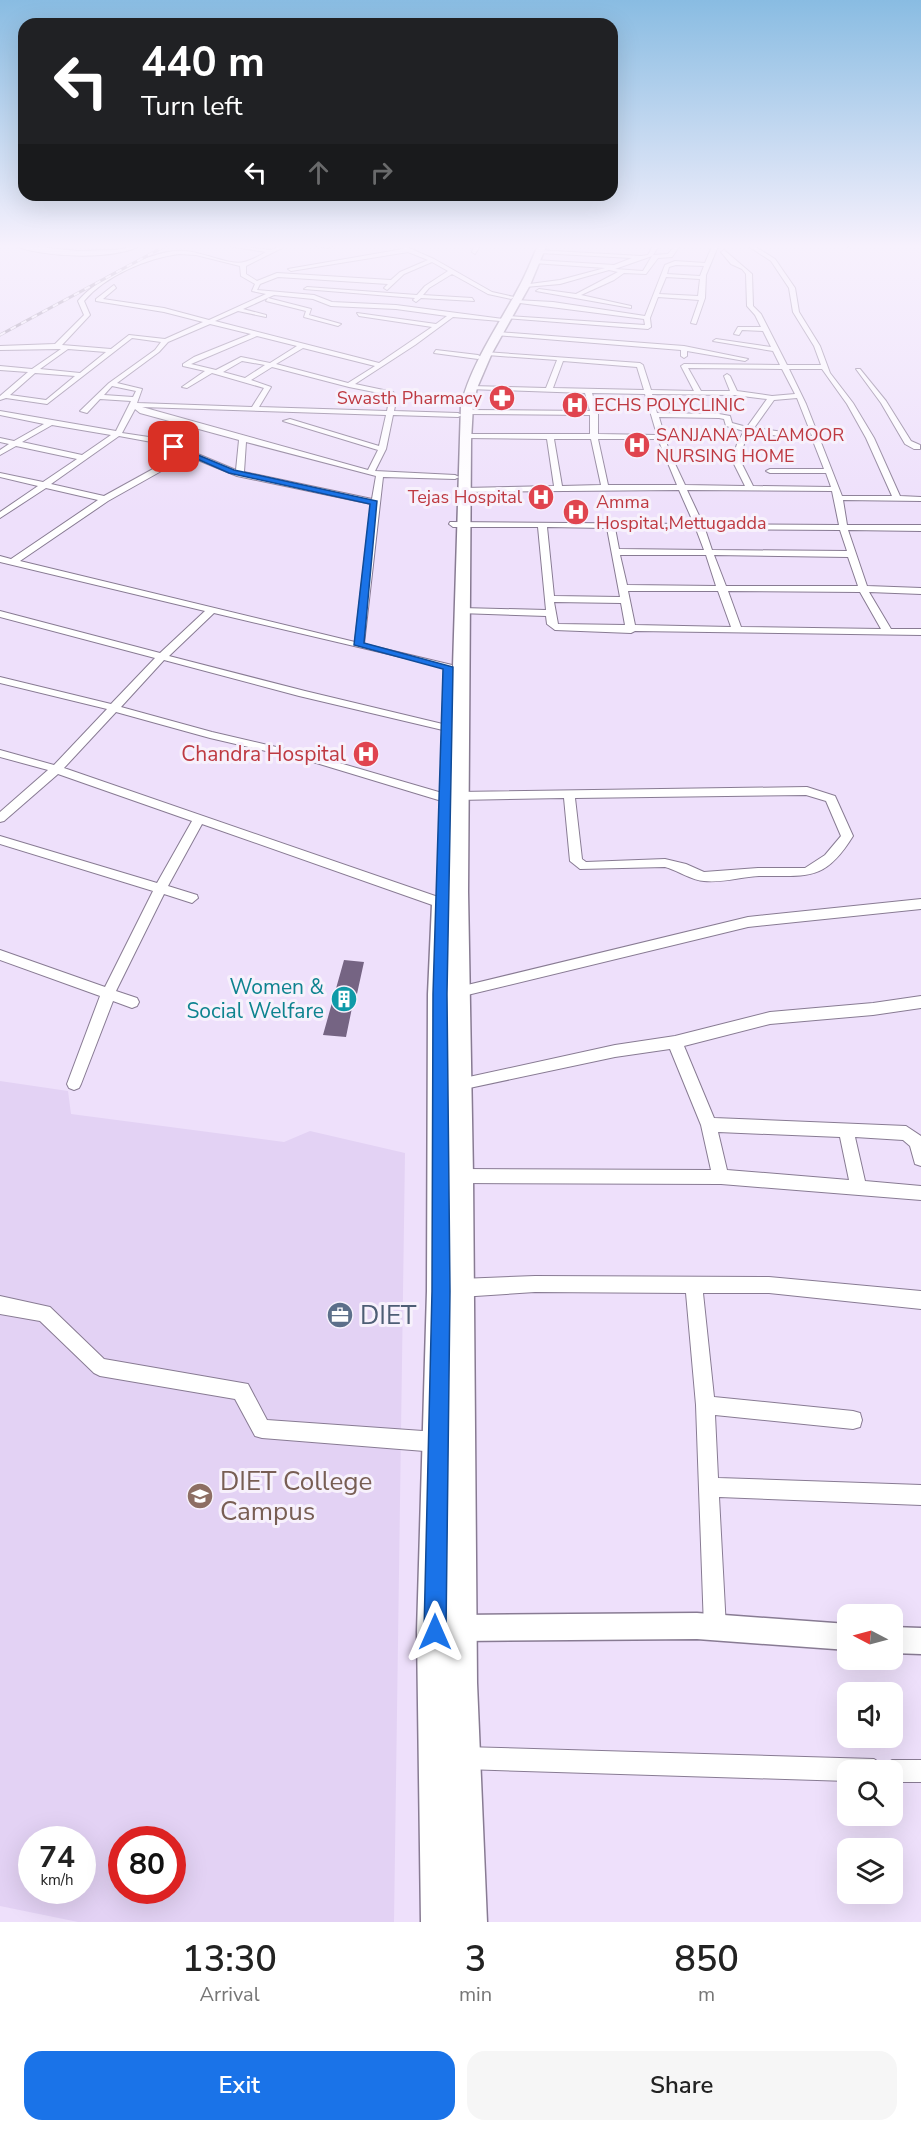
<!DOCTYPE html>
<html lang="en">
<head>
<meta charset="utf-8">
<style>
	:root { --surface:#fff; --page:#f6f6f6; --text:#222; --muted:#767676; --accent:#1a73e8 }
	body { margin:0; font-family:"Nunito Sans",sans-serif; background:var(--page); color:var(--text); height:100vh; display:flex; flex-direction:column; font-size:22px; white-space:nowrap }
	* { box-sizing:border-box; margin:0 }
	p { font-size:20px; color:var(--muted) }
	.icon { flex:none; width:33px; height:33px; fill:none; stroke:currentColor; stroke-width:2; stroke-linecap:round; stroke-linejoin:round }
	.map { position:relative; height:1922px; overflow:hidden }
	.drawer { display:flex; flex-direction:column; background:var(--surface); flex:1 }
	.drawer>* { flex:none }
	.guide { position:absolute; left:18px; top:18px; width:600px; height:183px; border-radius:18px; box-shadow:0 6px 24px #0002; background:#202124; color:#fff; overflow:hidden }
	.needle { width:39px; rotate:276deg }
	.buttons { position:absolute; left:837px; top:1604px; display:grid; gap:12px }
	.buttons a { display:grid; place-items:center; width:66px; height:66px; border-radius:12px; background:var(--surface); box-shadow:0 6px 24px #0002; font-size:30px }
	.speed { position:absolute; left:18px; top:1826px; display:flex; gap:12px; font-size:30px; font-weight:700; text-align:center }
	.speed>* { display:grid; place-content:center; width:78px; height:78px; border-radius:50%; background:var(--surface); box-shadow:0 6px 24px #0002; line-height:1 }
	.speed small { font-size:15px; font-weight:400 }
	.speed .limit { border:9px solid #d22; background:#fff; color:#111 }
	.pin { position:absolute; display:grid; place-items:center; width:51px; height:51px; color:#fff; margin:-26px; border-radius:12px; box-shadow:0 3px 9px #0006 }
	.me { position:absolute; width:66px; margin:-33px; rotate:0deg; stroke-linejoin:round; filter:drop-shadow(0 0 4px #0008) }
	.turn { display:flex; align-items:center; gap:21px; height:126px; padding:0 24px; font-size:27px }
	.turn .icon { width:78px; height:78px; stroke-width:2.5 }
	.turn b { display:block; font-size:42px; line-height:51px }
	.lanes { display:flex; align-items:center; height:57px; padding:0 24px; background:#0003; justify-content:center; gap:30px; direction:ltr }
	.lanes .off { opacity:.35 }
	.eta { display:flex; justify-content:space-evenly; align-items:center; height:102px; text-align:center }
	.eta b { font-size:36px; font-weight:600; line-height:42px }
	.primary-button { display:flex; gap:12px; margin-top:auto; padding:12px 24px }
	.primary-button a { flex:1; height:69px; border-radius:18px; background:var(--accent); color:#fff; font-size:24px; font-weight:600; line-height:69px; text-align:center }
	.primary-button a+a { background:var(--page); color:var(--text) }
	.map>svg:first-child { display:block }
	.built { fill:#e3d2f4; fill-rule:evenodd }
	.building { fill:#756483 }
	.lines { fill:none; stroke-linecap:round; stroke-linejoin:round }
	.minor-casing { stroke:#887b93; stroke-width:2 }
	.tertiary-casing { stroke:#887b93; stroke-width:3 }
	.trunk-casing { stroke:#887b93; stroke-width:3 }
	.minor { fill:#fff; fill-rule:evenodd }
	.tertiary { fill:#fff; fill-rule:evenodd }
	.trunk { fill:#fff; fill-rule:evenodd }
	.rail-casing { stroke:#908699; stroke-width:3 }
	.rail { stroke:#f7f1fc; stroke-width:2; stroke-dasharray:6; stroke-linecap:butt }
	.route { fill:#1a73e8; stroke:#114b97; stroke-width:1.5 }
	.labels { text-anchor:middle; stroke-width:6; stroke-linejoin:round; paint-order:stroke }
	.far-health-label { font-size:18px; fill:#be3a42; stroke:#f7f1fc; text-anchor:start }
	.health-label { font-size:21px; fill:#be3a42; stroke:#f7f1fc; text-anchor:end }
	.culture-label { font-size:21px; fill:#0d838f; stroke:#f7f1fc; text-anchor:end }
	.near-service-label { font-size:26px; fill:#4e5e75; stroke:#f7f1fc; text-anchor:start }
	.near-education-label { font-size:26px; fill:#785e54; stroke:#f7f1fc; text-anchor:start }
</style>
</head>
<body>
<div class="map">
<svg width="921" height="1922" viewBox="0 0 921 1922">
	<rect width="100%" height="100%" fill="#eee0fb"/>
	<path class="built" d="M0 1081 68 1091 71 1114 284 1142 310 1131 405 1153 394 1922H78L0 1906ZM32 1839H82V1890H32ZM122 1839H172V1890H122Z"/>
	<path class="building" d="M344 960 364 962 355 1003H353L346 1037 323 1035Z"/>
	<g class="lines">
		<defs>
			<path id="minor" d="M11 244 78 251 116 250 144 244C116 261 40 258 11 244Z
				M217 244 271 250 284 244H290L246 266V274L257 281 277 273 391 280 400 272 428 260 408 252 291 271 288 269 403 249 397 246 400 244 434 259 492 292 514 297 511 299 488 294 452 274 429 288 423 295 472 298 474 301 421 298 416 302 413 300 415 298 304 289 307 287 417 295 425 286 448 271 432 262 404 274 387 290 384 288 388 284 278 277 260 284 257 290 314 295 332 302 396 305 503 319 500 321 453 317 415 345 355 384 393 392 397 396 394 411 458 413 462 415 458 417 393 415 386 449 375 471 455 475 459 477 455 479 383 477 364 644 452 665V669L214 613 169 656 305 691 451 726 452 728 447 731 299 696 164 660 121 707 212 732 319 757 449 795 451 798 445 802 313 762 210 738 116 712 64 768 444 899 455 901 456 904 450 909 438 907 202 824 168 886 197 895 198 898 192 903 164 894 116 991 137 998 139 1002 137 1006 132 1008 113 1001 81 1084 79 1088 74 1090 69 1088 67 1084 100 996 0 960V950L105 987 153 891 0 844V836L157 883 192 821 58 774 4 821 0 822V812L48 770 0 757V750L54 765 107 709 0 683V677L111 704 155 658 0 617V611L160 653 205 611 0 562V556L11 559 98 500 46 488 0 518V512L38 486 0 477V473L43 482 77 459 16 446 0 455V450L9 444 0 442V438L14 441 44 424 0 415V411L116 431 131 401 100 399 87 413 80 411 109 383 155 350 161 342 132 338 47 404 6 398 0 400V396L28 372 0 370V366L32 369 61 349 0 350V346L55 344 84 315 78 301C97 278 155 248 185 251 202 252 231 266 244 262 252 260 259 256 266 252ZM179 254 196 255 240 266 241 276 255 284 252 291 266 294 209 320 164 308 103 299 116 288 114 285 96 299V301L164 312 203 322 165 339 129 335 111 349 62 345 90 315 84 301C105 276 147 258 179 254ZM274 295 313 299 331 306 396 309 447 316 436 324 357 313 359 316 432 327 379 363 215 321 238 311 266 317V315L243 309ZM210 324 251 334 194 357 183 364V366L205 371 182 387 187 388 212 373 264 388 252 407 137 403 142 389 117 383 159 352 168 342ZM257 336 297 346 270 363 241 357 216 370 191 364ZM303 348 375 366 348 383 276 364ZM68 349 106 352 80 373 40 369ZM242 361 265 365 245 378 223 372ZM272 367 349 387 389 395 390 396 387 411 259 407 271 387 251 380ZM35 373 75 376 46 400 10 395ZM112 386 136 391 133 397 104 395ZM142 407 386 415 379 446 290 419 283 421 378 450 368 470ZM135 409 140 413 239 440 236 470 162 439 122 433ZM52 425 111 435 82 455 22 442ZM119 436 157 443 182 453 104 496 51 484ZM246 442 376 476 372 499 244 472ZM188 456 237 476 371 504 355 642 20 561 108 501Z
				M307 244H336L328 248Z
				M475 244H481L475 254 472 252Z
				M654 244H660L653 255 668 254 676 244H681L672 257 658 258 646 274 624 273 614 280 581 295 631 306V308L536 291 539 289 576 294 618 272 609 270 560 284 525 287 522 285 560 280 605 268 533 263 535 260 614 265 632 258 539 253 537 250 641 256 648 255ZM652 256 643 271 615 269Z
				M713 244H719L706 275 705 298 696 324 691 323 699 300 658 297 650 318 651 327 648 329 504 318 507 316 645 325 644 319 512 302 515 300 553 302 645 316 665 265 675 261 705 263ZM676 265 704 266 700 276 667 274 669 267ZM666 277 700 279 698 296 659 294Z
				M745 244H751L775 259 795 288 799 312 820 346 830 373 853 403 874 438 900 496 921 497V501L843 500 847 525H921V531L848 530 867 586 921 588V594L869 592 891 629H921V635L635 631 631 633 555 630 547 624 546 616 459 613V609L462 608 546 610 538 527H453L449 524 450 522 694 524 679 490 461 492V488H464L554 486 547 439 466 438 462 436 463 434H590V415L464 414 463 412 467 410 590 411 585 393 469 389 471 386 546 388 557 360 487 355 485 352 640 363 643 365 651 390 694 391 681 366 684 364 780 365 773 351 713 341 716 339 771 347 763 331 742 330 739 335 734 334 738 327H761L755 315 747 306 746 274 742 269 731 264 721 252 724 250 752 274 753 306 761 314 787 365H821L814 346 793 312 789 288 771 261ZM563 361 637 367 644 390 553 388ZM688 368 782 369 795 394 772 396 737 391 730 376 727 374 724 376 730 391H701ZM789 369H822L847 404 866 438 892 496H842L806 404ZM592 393 645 394 657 435 598 434V413ZM652 394 734 395 767 399 747 427 732 423 730 416 719 414 657 413ZM797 398 812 436 754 428 774 400ZM659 417 719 418 724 419 726 426 744 431 737 444 732 460 745 486 685 485 669 451ZM751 432 813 441 824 469H770L766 471 770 473H826L831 487 753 486 740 460 744 444ZM554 439H591L601 485 562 486ZM598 439H658L677 485H608ZM687 490 832 491 839 525 703 524ZM547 527 607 528 620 597 554 596ZM615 528 696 529 704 550 619 549ZM705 529 840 530 847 551 712 550ZM620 555H706L716 586 627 585ZM714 555 848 557 858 586H726ZM628 591H718L731 627 635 625ZM728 591 860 592 881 629 741 627ZM554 602 621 603 625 625 558 624Z
				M842 244H849L850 245 847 247Z
				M268 298 311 309 309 315 341 324 338 326 304 317 306 311 266 301Z
				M498 332 684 346 748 359 745 361 687 351V356L684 358 681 356V350L496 335Z
				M436 350 478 355 481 357 478 359 434 353Z
				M856 369H860L886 401 911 441 920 445V449H914L905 444 881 403Z
				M807 787 835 796 853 836C824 883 807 875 759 876 741 877 722 883 704 881 693 881 677 870 665 867L580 869 570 861 564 798 457 800 451 796 457 792ZM806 795 826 801 841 836 825 855 805 868H758L704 872 686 864 665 859 586 862 582 859 575 798Z
				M921 899V909L748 927 459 997 454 996 452 992 454 988 459 987 748 917Z
				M921 996V1008L873 1015 770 1024 684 1046 714 1118 906 1126 921 1136V1166L915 1164 910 1146 903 1140 855 1137 865 1181 921 1186V1200L721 1184 460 1183 454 1181 452 1176 454 1171 460 1169 711 1170 701 1125 670 1049 615 1057 460 1090 455 1088 453 1084 455 1080 615 1045 675 1036 770 1012 873 1003ZM718 1132 840 1137 849 1180 727 1170Z
				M535 1276 769 1277 921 1291V1309L769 1293H703L714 1397 853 1411 860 1413 862 1420 860 1427 853 1429 715 1415 718 1478 921 1485V1505L719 1497 726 1628 723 1636 715 1639 707 1636 704 1628 696 1405 686 1293 535 1292 460 1297 454 1294 451 1288 454 1282 460 1279Z
				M0 1296 50 1307 104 1359 248 1384 267 1420 437 1432 444 1435 447 1442 444 1449 437 1452 262 1438 255 1436 235 1399 100 1376 94 1373 40 1321 0 1314Z
				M464 1747 874 1759 883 1765 892 1760H921V1782H892V1770H848V1781L464 1769 456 1766 453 1758 456 1750Z"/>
			<path id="tertiary" d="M697 1613 848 1624V1650L697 1639 460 1641 451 1637 447 1628 451 1619 460 1615Z
				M892 1627 921 1628V1654L892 1653Z"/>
			<path id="trunk" d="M539 244H547L530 285 492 353 477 388 473 405 471 441 468 892 473 1176 477 1683 487 1922H421L417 1632 427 1291 428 994 432 904 435 898 446 897 461 405C472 362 499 325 519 287 527 273 532 258 539 244Z"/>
		</defs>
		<use href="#minor" class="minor-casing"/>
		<use href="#tertiary" class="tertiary-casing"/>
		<use href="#trunk" class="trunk-casing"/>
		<use href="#minor" class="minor"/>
		<use href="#tertiary" class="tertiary"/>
		<use href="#trunk" class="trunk"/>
		<defs>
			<path id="rail" d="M0 335 169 244"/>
		</defs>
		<use href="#rail" class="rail-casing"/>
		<use href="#rail" class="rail"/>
	</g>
	<linearGradient id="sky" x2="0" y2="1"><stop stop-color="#89bce2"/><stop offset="0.48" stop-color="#f7f1fd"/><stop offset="1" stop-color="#f7f1fd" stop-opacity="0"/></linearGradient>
	<rect width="921" height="513" fill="url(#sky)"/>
	<path class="route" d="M174 445 234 470 377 501 364 643 453 667 447 994 450 1291 446 1632 442 1639 435 1642 427 1639 424 1632 432 1291 433 994 443 669 354 645 370 504 229 473 172 448V445Z"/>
	<defs>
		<symbol id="pharmacy-disc" viewBox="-11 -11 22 22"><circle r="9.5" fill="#e0444e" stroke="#f7f1fc"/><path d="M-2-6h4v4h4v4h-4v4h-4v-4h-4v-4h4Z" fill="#fff"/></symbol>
		<symbol id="hospital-disc" viewBox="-11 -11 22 22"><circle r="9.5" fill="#e0444e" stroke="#f7f1fc"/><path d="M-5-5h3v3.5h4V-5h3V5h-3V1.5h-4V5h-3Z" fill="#fff"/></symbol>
		<symbol id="building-disc" viewBox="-11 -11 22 22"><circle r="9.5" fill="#0f9aa8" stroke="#f7f1fc"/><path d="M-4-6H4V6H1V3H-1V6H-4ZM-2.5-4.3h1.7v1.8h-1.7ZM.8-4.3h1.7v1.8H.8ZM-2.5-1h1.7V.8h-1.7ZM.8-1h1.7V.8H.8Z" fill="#fff"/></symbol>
		<symbol id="office-disc" viewBox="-11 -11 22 22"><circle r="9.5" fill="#5c6f8a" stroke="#f7f1fc"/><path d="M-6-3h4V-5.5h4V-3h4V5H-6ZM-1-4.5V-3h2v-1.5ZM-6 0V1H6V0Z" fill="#fff"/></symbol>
		<symbol id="university-disc" viewBox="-11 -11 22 22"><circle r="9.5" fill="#8d6e63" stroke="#f7f1fc"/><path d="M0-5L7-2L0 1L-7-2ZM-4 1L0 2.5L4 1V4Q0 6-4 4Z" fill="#fff"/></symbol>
	</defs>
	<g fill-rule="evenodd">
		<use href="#pharmacy-disc" x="487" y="383" width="30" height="30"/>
		<use href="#hospital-disc" x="560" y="390" width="30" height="30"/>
		<use href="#hospital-disc" x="622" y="430" width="30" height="30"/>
		<use href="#hospital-disc" x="526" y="482" width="30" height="30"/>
		<use href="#hospital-disc" x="561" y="497" width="30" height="30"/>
		<use href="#hospital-disc" x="351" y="739" width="30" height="30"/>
		<use href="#building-disc" x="329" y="984" width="30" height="30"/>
		<use href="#office-disc" x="325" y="1300" width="30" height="30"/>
		<use href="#university-disc" x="185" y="1481" width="30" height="30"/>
	</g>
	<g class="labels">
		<g class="far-health-label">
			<text x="482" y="404" text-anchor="end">Swasth Pharmacy</text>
			<text x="594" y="411">ECHS POLYCLINIC</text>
			<text x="656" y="441">SANJANA PALAMOOR<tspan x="656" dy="21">NURSING HOME</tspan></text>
			<text x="522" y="503" text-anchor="end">Tejas Hospital</text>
			<text x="596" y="508">Amma<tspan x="596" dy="21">Hospital,Mettugadda</tspan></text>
		</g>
		<g class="health-label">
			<text x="346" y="761">Chandra Hospital</text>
		</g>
		<g class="culture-label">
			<text x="324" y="994">Women &amp;<tspan x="324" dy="24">Social Welfare</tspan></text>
		</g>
		<g class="near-service-label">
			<text x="360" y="1324">DIET</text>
		</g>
		<g class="near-education-label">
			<text x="220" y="1490">DIET College<tspan x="220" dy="30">Campus</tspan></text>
		</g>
	</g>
</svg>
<div class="buttons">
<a><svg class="needle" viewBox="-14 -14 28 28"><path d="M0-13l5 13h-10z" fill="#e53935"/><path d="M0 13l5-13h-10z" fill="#767676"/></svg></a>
<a><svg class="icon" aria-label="sound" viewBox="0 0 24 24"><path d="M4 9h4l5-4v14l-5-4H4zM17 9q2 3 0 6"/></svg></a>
<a><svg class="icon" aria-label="search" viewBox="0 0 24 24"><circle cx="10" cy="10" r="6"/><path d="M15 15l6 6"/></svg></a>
<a><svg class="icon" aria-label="layers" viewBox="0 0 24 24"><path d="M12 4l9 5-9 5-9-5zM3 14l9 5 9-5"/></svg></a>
</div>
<div class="speed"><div>74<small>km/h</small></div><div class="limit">80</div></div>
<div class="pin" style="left:174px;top:447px;background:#d93025"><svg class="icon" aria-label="arrive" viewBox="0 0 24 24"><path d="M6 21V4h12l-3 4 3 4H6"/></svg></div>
<svg class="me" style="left:435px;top:1632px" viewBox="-20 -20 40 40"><path d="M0-17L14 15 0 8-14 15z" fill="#1a73e8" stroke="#fff" stroke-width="4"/></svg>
<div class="guide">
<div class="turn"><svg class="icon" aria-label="left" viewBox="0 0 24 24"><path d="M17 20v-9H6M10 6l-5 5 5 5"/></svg><div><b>440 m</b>Turn left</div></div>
<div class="lanes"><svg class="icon" aria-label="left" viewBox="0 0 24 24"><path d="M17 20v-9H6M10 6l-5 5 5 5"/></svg><svg class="icon off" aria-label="ahead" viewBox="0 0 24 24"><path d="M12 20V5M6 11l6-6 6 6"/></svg><svg class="icon off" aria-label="right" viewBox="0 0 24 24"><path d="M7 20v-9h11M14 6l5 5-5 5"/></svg></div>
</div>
</div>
<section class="drawer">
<div class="eta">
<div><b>13:30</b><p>Arrival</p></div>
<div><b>3</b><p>min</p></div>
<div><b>850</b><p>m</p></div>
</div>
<div class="primary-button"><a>Exit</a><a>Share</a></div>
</section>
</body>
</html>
